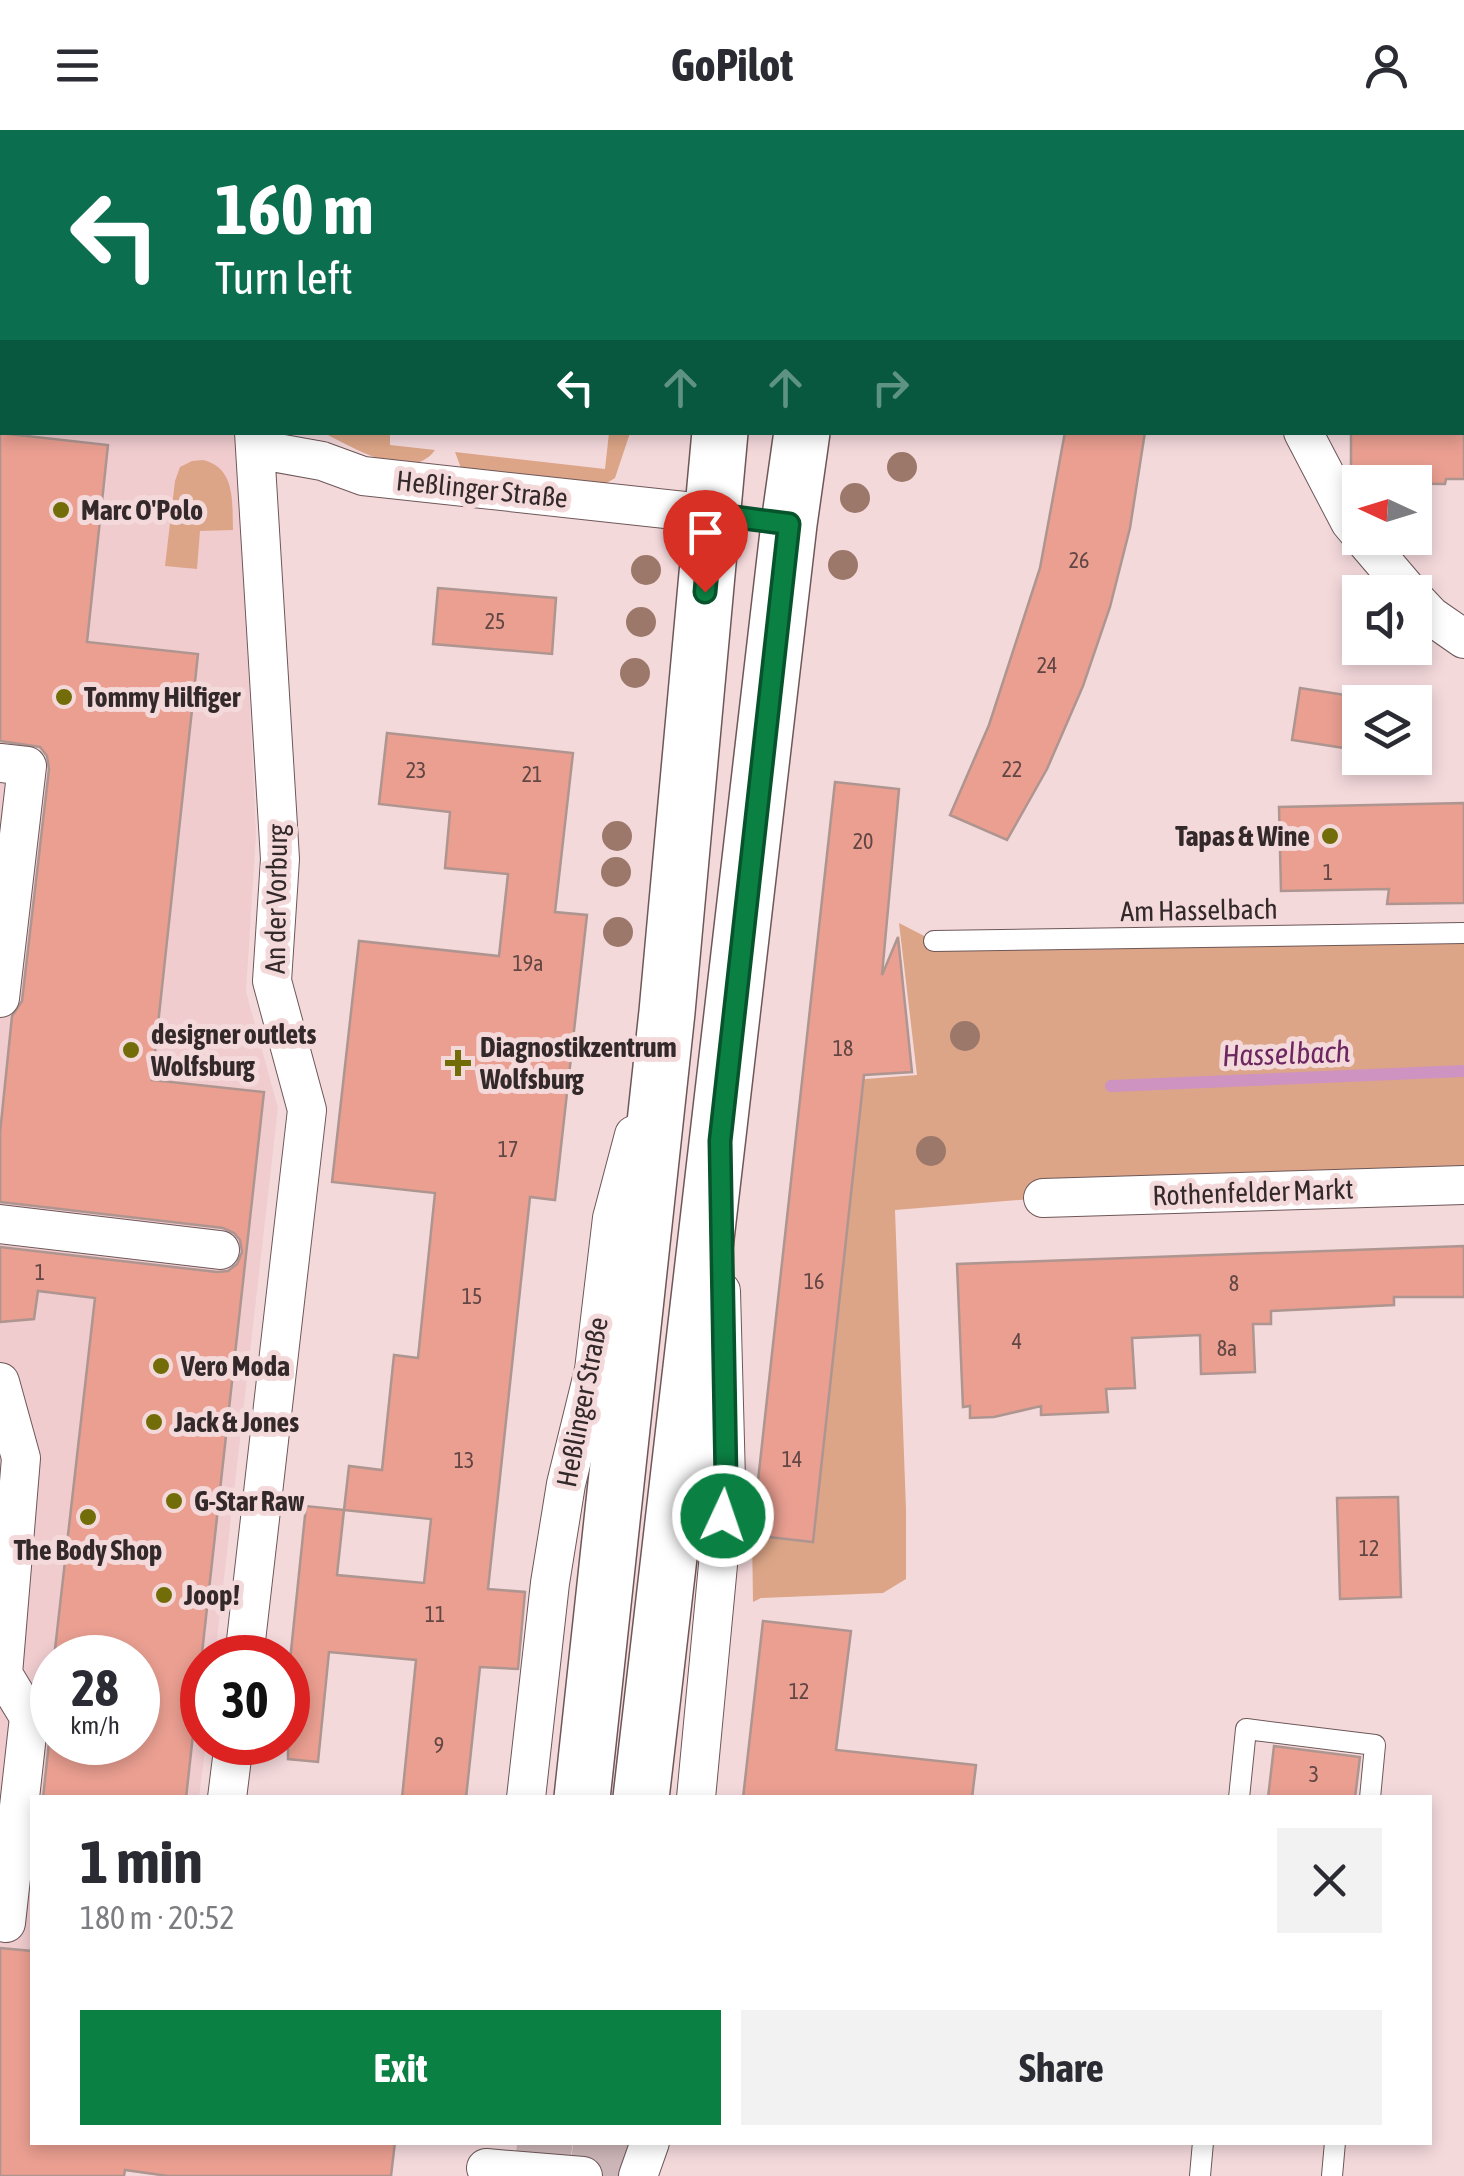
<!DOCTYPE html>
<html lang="en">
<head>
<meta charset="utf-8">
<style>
	:root { --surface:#fff; --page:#f2f2f3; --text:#2b2b33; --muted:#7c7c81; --accent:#0b8043 }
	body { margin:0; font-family:"Asap Condensed",sans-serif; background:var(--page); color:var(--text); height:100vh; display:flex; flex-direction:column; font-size:38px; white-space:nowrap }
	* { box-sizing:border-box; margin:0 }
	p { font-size:32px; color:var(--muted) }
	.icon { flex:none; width:55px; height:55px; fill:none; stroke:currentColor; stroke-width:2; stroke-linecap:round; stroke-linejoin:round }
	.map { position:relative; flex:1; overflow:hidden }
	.details { position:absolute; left:30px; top:1665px; width:1402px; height:350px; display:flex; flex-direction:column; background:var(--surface); border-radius:0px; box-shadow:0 5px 15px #0003 }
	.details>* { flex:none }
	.top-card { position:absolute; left:0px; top:0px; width:1465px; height:305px; box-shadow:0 5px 15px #0003; background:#0b6e4f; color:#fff; overflow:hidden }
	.needle { width:65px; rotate:274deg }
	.controls { position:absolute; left:1342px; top:335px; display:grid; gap:20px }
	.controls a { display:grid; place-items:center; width:90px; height:90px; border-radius:0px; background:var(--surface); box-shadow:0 5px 15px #0003; font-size:50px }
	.speed { position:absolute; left:30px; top:1505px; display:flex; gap:20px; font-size:50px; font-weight:700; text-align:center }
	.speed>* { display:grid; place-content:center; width:130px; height:130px; border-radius:50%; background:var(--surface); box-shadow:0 5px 15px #0003; line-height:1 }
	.speed small { font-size:25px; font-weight:400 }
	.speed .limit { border:15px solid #d22; background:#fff; color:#111 }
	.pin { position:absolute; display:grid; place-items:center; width:85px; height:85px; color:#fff; margin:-102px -42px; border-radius:50% 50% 50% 0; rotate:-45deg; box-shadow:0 0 10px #0007 }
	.pin .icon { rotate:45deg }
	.me { position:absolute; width:110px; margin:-55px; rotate:3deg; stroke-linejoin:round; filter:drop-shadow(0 0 8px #0008) }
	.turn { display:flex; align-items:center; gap:35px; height:210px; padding:0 50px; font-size:45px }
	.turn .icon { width:130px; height:130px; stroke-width:2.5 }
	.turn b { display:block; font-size:70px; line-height:85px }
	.lanes { display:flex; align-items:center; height:95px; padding:0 50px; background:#0003; justify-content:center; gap:50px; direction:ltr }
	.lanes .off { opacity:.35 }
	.round { display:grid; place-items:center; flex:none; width:105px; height:105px; border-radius:0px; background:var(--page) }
	.summary { display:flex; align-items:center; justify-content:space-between; height:170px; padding:0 50px }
	h1 { font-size:60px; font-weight:700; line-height:75px }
	.primary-button { display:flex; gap:20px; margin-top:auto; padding:20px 50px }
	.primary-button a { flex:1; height:115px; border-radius:0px; background:var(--accent); color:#fff; font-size:40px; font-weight:700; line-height:115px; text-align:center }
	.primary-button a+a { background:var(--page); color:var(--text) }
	header { display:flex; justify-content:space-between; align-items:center; height:130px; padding:0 50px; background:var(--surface); font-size:45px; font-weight:700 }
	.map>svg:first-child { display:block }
	.built { fill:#f0cccf; fill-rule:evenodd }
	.green { fill:#dca587 }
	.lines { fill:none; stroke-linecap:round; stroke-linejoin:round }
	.stream { stroke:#ce93c0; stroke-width:12 }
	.building { fill:#ea9f91; stroke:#ae9590; stroke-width:2.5; fill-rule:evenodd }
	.secondary-tunnel { stroke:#cdb6b8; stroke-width:55; stroke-dasharray:55 28; stroke-linecap:butt }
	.lane-casing { stroke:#6e5759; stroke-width:22 }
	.street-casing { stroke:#6e5759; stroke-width:40 }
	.secondary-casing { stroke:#6e5759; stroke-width:58 }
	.lane { stroke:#fff; stroke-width:20 }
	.street { stroke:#fff; stroke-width:38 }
	.secondary { stroke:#fff; stroke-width:55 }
	.tree { fill:#9c786b }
	.route-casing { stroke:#07532c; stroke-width:25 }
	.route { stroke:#0b8043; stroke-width:18 }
	.poi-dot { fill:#726c09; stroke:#f4d9db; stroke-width:4 }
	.labels { text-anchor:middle; stroke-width:10; stroke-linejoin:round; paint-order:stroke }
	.number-label { font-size:22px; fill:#614644 }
	.street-label { font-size:28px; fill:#33292a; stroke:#f4d9db }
	.poi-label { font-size:28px; font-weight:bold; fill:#33292a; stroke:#f4d9db; text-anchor:start }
	.water-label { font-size:30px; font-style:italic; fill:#6c2760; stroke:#f4d9db }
</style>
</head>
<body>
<header><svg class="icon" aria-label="menu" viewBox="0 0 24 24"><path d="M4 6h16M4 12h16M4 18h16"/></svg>GoPilot<svg class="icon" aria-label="person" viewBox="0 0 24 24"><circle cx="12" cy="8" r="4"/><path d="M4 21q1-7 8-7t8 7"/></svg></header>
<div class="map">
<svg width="1464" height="2046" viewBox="0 0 1464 2046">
	<rect width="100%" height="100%" fill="#f4d9db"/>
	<path class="built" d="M0 0H223V2H2V302L237 303 256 704 246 862 278 978 215 1527 202 1528V1612L206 1613 199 1667 32 1668V1825L0 1821ZM52 1528H138V1612H52Z"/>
	<path class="green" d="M1012 0H1464V69L1462 2H1012Z
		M324 303H390V315L435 320C412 354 352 317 324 303Z
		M609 303H630L615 348 605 354 461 338 455 322 605 339Z
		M203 330C236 338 232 372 233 400L200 401 197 439 165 436 175 351 180 337 192 331Z
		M899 793 934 811 1464 802V1055L1043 1068 895 1080 906 1379V1449L883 1463 761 1468 753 1472 752 1405 813 1411 861 968 852 950 917 945Z"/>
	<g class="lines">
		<path class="stream" d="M1111 956 1464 941"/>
	</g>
	<path class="building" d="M1065 302H1145L1130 398 1110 477 1083 556 1047 639 1007 710 950 685 989 595 1040 438Z
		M1351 302H1464V349H1446L1445 354 1355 353 1351 345Z
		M0 303 108 315 87 512 198 524 152 950 264 962 186 1668H43L49 1612H138V1528H54L95 1168 38 1161 34 1189 0 1192V1117L217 1142 228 1141 237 1134 242 1122 240 1110 234 1103 223 1098 0 1072V1003L12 886 22 871 49 639 47 626 40 617 0 611Z
		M438 458 556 468 552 524 433 514Z
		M1300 558 1365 568V572H1360L1357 620 1292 610Z
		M387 603 573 623 555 782 587 785 555 1070 530 1067 488 1459 525 1462 518 1539 480 1537 466 1668H402L416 1530 329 1522 318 1632 288 1629V1550L306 1376 344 1380 349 1336 382 1340 394 1225 418 1228 435 1063 332 1052 359 811 499 826 508 744 445 738 450 682 379 674ZM344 1380 431 1389 424 1453 337 1445Z
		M835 652 899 659 882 845 898 807 912 942 864 945 813 1412 752 1405Z
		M1464 673V773L1387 774 1389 759 1281 761 1279 677Z
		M1464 1116V1167H1394V1175L1271 1181V1194H1253L1255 1242 1201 1244 1200 1205 1132 1208 1135 1258 1106 1259 1108 1282 1041 1285V1276L994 1287 970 1288V1276L963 1277 957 1134Z
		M1398 1367 1401 1467 1340 1469 1337 1368Z
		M763 1491 851 1501 836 1620 976 1635 972 1668H743Z
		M1274 1616 1360 1627 1355 1668H1268Z
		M0 1818 32 1821V2012H395L391 2046H168L125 2040 124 2046H0Z"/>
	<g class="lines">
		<path class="secondary-tunnel" d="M541 2046 545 2012
			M597 2046 601 2012"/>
		<defs>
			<path id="lane" d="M1462 219H1464
				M714 384 785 393
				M934 811 1464 803
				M1239 1668 1246 1599 1375 1615 1370 1668
				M1200 2046 1203 2012
				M1332 2046 1335 2012"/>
			<path id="street" d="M239 0V2
				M1303 302 1350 392 1360 404
				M255 319 322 331 363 346 712 384
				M1363 408 1409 462
				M1415 469 1431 486 1464 509
				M0 633 27 636 0 868
				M1043 1068 1464 1055
				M0 1094 220 1120
				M0 1252 21 1328 3 1544 0 1548
				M244 1528 307 980 272 851 280 729 254 302
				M227 1668 234 1612
				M526 1668 550 1453 566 1354 594 1240 612 1088 634 1005
				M696 1668 726 1350 721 1161
				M0 1792 6 1793 29 1587 3 1544
				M486 2038 583 2046
				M638 2046 650 2012"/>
			<path id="secondary" d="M761 2V0
				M854 2 855 0
				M920 2 921 0
				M582 1668 667 882 720 302
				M641 1668 789 394 802 302"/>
		</defs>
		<use href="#lane" class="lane-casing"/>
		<use href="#street" class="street-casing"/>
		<use href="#secondary" class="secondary-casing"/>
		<use href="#lane" class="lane"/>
		<use href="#street" class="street"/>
		<use href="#secondary" class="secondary"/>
	</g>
	<g class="tree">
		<circle cx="902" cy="337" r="15"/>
		<circle cx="855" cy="368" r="15"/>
		<circle cx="843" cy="435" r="15"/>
		<circle cx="646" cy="440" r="15"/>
		<circle cx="641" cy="492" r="15"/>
		<circle cx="635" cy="543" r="15"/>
		<circle cx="617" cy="706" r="15"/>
		<circle cx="616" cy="742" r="15"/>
		<circle cx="618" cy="802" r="15"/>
		<circle cx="965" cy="906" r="15"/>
		<circle cx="931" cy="1021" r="15"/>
	</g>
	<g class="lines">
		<defs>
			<path id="route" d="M705 462 712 384 789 394 720 1011 726 1350 723 1386"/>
		</defs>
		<use href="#route" class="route-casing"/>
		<use href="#route" class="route"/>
	</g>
	<g class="poi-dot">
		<circle cx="61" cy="380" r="10"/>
		<circle cx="64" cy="567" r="10"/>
		<circle cx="1330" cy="706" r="10"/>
		<circle cx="131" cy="920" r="10"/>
		<path d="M453 918h10v10h10v10h-10v10h-10v-10h-10v-10h10z"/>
		<circle cx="161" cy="1236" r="10"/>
		<circle cx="154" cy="1292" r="10"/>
		<circle cx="174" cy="1371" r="10"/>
		<circle cx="88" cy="1387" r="10"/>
		<circle cx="164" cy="1465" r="10"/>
	</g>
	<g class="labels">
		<g class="number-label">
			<text x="1079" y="438">26</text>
			<text x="495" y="499">25</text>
			<text x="1047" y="543">24</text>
			<text x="1012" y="647">22</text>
			<text x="416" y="648">23</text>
			<text x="532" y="652">21</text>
			<text x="863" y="719">20</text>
			<text x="1328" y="750">1</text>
			<text x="528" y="841">19a</text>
			<text x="843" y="926">18</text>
			<text x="508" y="1027">17</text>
			<text x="40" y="1150">1</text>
			<text x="814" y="1159">16</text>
			<text x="1234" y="1161">8</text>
			<text x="472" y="1174">15</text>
			<text x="1017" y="1219">4</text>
			<text x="1227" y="1226">8a</text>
			<text x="792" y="1337">14</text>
			<text x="464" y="1338">13</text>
			<text x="1369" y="1426">12</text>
			<text x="435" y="1492">11</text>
			<text x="799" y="1569">12</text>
			<text x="439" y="1623">9</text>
			<text x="1314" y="1652">3</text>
		</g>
		<g class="street-label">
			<text transform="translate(482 359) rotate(6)" y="10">Heßlinger Straße</text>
			<text transform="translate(276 769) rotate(-89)" y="10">An der Vorburg</text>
			<text transform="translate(1199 780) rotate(-1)" y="10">Am Hasselbach</text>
			<text transform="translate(1253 1062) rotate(-2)" y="10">Rothenfelder Markt</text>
			<text transform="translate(582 1272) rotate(-79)" y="10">Heßlinger Straße</text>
		</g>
		<g class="poi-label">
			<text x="81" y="390">Marc O'Polo</text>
			<text x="84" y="577">Tommy Hilfiger</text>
			<text x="1310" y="716" text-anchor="end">Tapas &amp; Wine</text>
			<text x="151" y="914">designer outlets<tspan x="151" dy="32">Wolfsburg</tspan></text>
			<text x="480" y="927">Diagnostikzentrum<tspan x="480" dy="32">Wolfsburg</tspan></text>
			<text x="181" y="1246">Vero Moda</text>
			<text x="174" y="1302">Jack &amp; Jones</text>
			<text x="194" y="1381">G-Star Raw</text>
			<text x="88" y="1430" text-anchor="middle">The Body Shop</text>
			<text x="184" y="1475">Joop!</text>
		</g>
		<g class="water-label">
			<text transform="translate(1286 924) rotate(-2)" y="10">Hasselbach</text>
		</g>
	</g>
</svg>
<div class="controls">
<a><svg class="needle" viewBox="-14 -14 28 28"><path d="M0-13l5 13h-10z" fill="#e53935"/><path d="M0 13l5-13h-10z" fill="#7c7c81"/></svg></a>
<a><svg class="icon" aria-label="sound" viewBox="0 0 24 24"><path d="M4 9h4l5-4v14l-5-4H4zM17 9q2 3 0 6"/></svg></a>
<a><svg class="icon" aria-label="layers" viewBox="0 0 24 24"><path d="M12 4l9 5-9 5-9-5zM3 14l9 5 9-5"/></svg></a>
</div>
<div class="speed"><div>28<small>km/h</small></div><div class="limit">30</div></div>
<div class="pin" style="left:705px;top:462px;background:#d93025"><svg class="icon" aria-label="arrive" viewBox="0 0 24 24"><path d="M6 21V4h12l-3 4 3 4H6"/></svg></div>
<svg class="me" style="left:723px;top:1386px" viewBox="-20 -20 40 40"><circle r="17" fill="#0b8043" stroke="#fff" stroke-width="3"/><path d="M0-11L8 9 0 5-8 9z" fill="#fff"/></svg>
<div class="top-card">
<div class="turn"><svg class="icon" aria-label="left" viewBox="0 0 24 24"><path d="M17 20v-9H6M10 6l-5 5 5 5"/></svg><div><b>160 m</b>Turn left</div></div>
<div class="lanes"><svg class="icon" aria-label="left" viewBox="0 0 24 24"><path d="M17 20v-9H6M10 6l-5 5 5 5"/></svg><svg class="icon off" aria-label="ahead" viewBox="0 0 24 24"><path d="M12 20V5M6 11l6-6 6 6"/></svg><svg class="icon off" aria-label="ahead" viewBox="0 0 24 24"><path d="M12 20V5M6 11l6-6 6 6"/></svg><svg class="icon off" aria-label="right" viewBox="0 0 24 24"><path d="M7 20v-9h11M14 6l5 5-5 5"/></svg></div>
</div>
<section class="details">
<div class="summary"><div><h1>1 min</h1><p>180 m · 20:52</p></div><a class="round"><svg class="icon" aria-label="close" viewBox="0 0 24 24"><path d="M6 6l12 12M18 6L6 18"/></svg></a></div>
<div class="primary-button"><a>Exit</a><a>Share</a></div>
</section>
</div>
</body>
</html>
